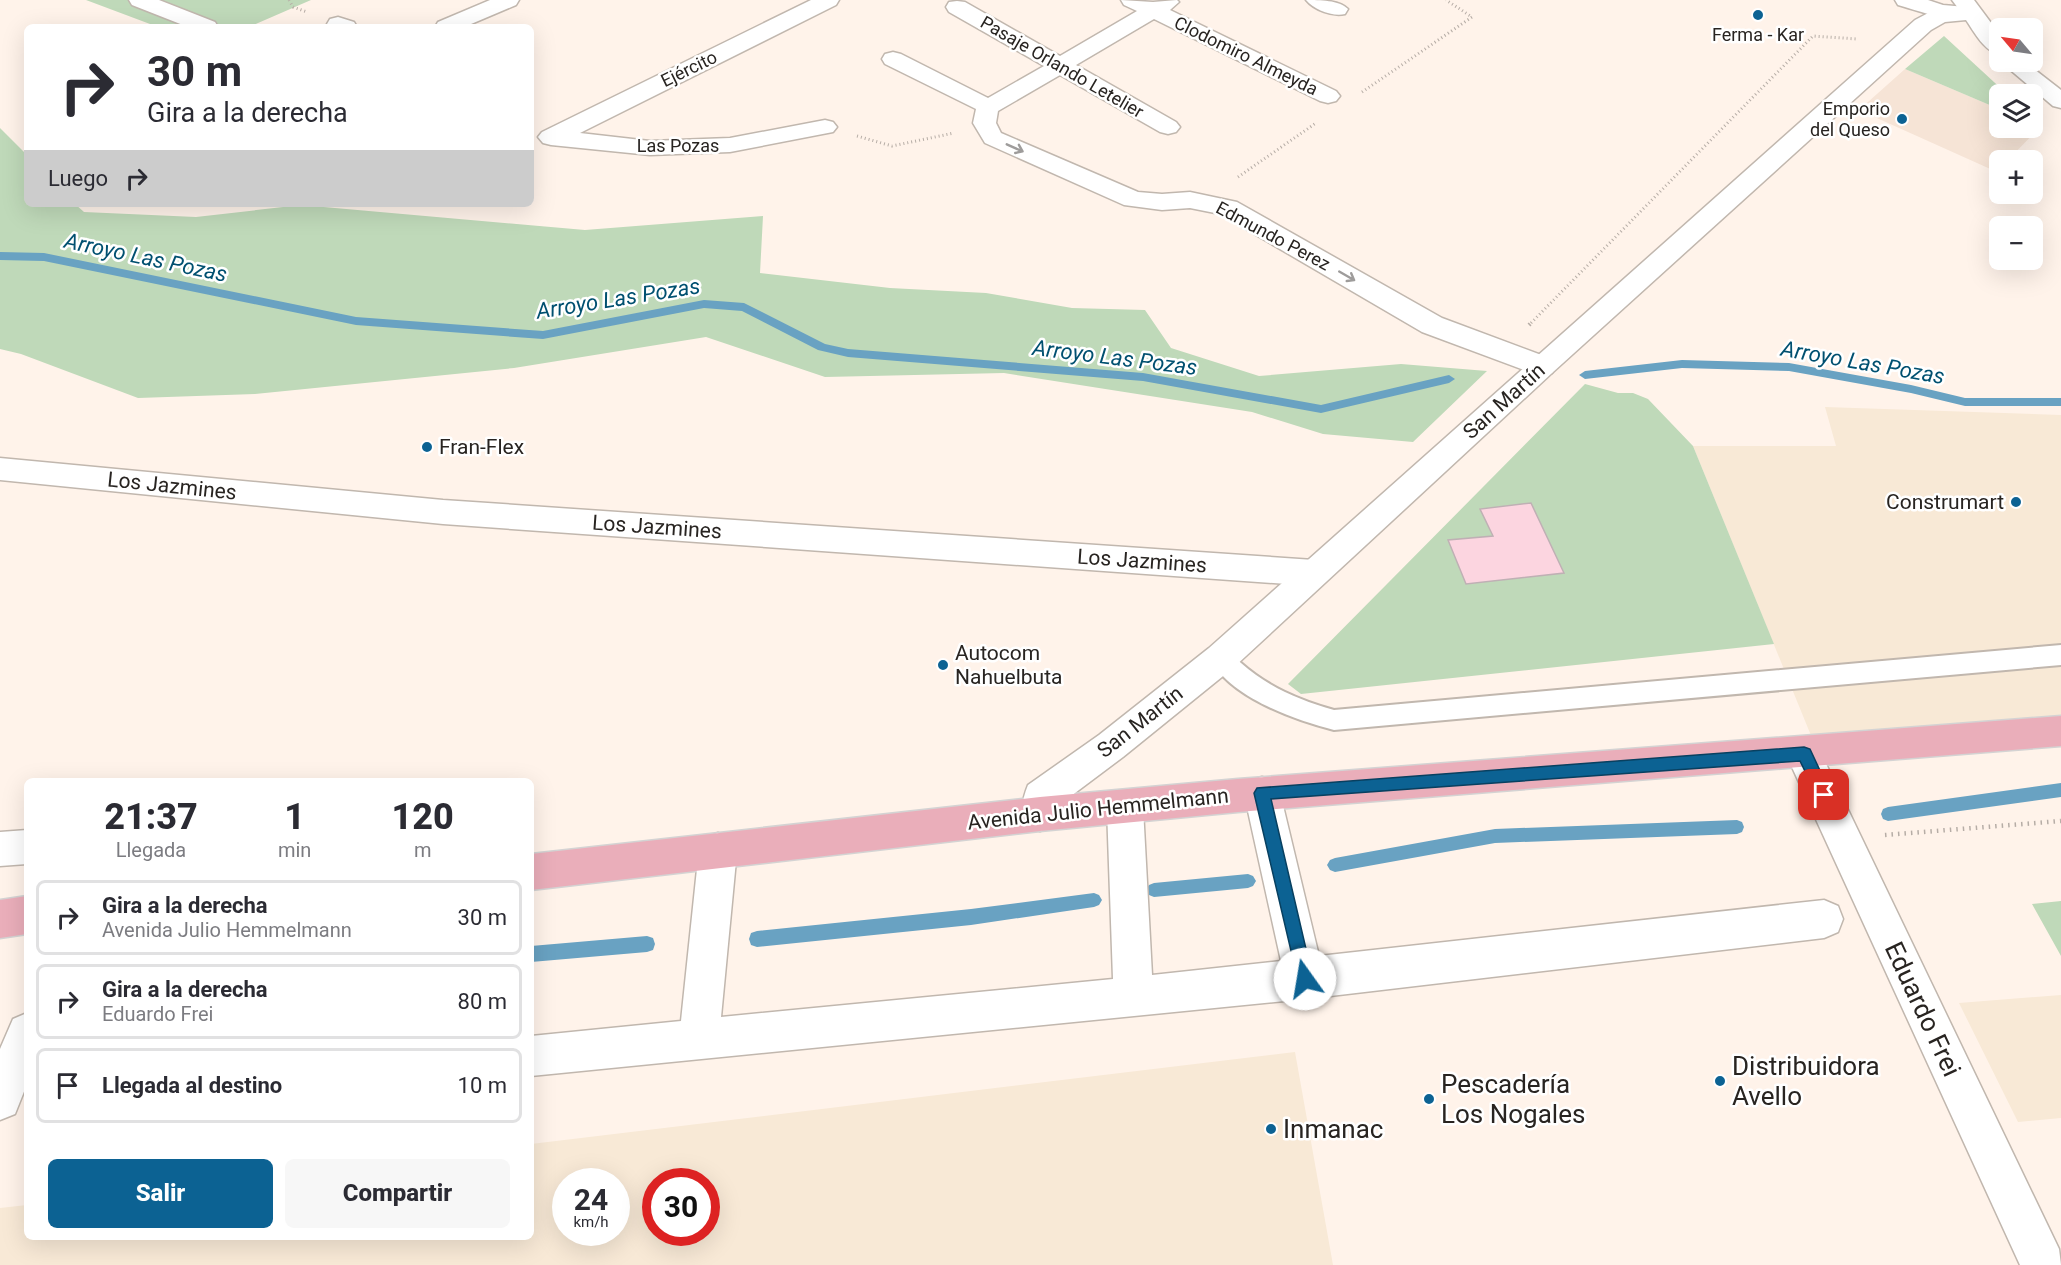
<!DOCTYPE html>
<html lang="es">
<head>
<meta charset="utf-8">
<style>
	:root { --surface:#fff; --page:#f7f7f7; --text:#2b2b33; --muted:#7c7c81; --line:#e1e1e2; --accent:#0c6293 }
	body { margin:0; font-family:Roboto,sans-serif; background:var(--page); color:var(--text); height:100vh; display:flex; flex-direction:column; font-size:22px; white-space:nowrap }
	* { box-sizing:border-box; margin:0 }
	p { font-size:20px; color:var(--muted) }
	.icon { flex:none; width:33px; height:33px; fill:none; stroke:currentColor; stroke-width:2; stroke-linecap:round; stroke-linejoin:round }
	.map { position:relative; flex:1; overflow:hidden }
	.side { position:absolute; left:24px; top:778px; width:510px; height:462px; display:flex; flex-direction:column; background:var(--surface); border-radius:9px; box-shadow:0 6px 24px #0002 }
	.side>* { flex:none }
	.guide { position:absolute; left:24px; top:24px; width:510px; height:183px; border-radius:9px; box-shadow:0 6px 24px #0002; background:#fff; color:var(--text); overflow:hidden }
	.needle { width:39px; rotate:299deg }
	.controls { position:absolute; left:1989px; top:18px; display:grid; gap:12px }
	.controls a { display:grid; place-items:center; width:54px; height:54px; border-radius:9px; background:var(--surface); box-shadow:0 6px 24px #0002; font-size:30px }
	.speed { position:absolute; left:552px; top:1168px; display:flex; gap:12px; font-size:30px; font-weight:700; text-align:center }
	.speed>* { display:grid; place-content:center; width:78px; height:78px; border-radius:50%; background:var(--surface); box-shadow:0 6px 24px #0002; line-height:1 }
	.speed small { font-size:15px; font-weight:400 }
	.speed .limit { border:9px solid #d22; background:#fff; color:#111 }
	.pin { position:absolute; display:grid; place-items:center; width:51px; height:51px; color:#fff; margin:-26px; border-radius:12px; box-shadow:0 3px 9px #0006 }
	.me { position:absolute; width:66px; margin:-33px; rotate:347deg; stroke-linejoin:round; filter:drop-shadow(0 0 4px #0008) }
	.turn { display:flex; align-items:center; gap:21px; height:126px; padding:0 24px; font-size:27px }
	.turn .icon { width:78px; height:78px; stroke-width:2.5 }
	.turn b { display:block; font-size:42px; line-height:51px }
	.then { display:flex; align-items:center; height:57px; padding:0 24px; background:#0003; gap:12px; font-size:22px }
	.eta { display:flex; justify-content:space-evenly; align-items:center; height:102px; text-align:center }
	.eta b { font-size:36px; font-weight:800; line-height:42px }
	.cta { display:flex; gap:12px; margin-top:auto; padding:12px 24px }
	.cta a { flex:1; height:69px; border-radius:9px; background:var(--accent); color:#fff; font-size:24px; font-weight:800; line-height:69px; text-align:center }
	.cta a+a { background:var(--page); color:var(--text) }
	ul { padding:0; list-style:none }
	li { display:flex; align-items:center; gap:18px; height:75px; margin:0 12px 9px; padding:0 12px; border:3px solid var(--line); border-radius:9px }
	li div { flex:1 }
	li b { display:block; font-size:22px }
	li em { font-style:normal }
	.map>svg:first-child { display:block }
	.built { fill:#f6e4d6 }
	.industrial { fill:#f8e9d6; fill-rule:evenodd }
	.green { fill:#bfd9b9 }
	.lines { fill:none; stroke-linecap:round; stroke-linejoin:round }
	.stream { fill:#69a2c2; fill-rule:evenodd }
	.building { fill:#fcd5e0; stroke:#bfb0b4; stroke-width:1.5 }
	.service-casing { stroke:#c1b7ae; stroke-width:4 }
	.minor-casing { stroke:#c1b7ae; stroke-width:3 }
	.tertiary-casing { stroke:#c1b7ae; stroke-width:3 }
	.trunk-casing { stroke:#d4d3d3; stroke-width:3 }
	.path-far2 { stroke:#b6ada6; stroke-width:3; stroke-dasharray:1 3; stroke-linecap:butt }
	.path-far1 { stroke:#b6ada6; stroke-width:4; stroke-dasharray:1.5 4.5; stroke-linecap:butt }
	.path { stroke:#b6ada6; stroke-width:4.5; stroke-dasharray:1.5 5; stroke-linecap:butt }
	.service { fill:#fff; fill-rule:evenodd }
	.minor { fill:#fff; fill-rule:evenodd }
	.tertiary { fill:#fff; fill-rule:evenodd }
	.trunk { fill:#eaaeba; fill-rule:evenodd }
	.oneway { stroke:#9e9c9b }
	.route { fill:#0c6293; stroke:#084060; stroke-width:1.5 }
	.poi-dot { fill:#0c6293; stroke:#fff; stroke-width:2 }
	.labels { text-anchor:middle; stroke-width:5; stroke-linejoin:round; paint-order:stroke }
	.far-poi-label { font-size:18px; fill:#282421; stroke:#fff }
	.far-street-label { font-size:18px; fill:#282421; stroke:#fff }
	.street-label { font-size:21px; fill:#282421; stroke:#fff }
	.poi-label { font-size:21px; fill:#282421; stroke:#fff; text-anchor:start }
	.water-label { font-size:22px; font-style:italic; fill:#005070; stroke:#fff }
	.near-street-label { font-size:26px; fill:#282421; stroke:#fff }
	.near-poi-label { font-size:26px; fill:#282421; stroke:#fff; text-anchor:start }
</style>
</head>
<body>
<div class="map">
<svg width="2061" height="1265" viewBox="0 0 2061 1265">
	<rect width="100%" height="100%" fill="#fff3ea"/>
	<path class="built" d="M1905 69 1999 109 2000 128H2032L2033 123 2041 126 2008 160H2000L1999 169 1997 172 1859 110Z"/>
	<path class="industrial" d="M1825 407 2061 415V715L1812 738 1693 446H1836Z
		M2061 995V1118L2018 1122 1959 1003Z
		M1295 1052 1333 1265H0V1208L27 1205V1238H531V1144ZM566 1182H616V1233H566ZM656 1182H706V1233H656Z"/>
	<path class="green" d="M86 0H311L249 27H158Z
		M1944 36 2007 94H2000L1999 109 1905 69Z
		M0 128 27 155V204H75L84 212 196 217 301 205 585 230 763 216 760 273 890 288 986 293 1072 308 1145 310 1171 348 1259 376 1401 364 1487 371 1413 442 1323 434 1252 412 1004 373 825 377 706 337 514 368 255 394 138 398 21 354 0 349Z
		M1585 384 1618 393H1633L1648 399 1693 446 1774 644 1301 694 1288 684Z
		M2061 901V956L2032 904Z"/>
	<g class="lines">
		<path class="stream" d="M0 252 44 253 356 317 543 331 704 300 744 303 825 344 848 349 1143 373 1321 405 1449 375 1455 379 1449 383 1321 413 1143 381 848 357 818 350 742 311 704 308 543 339 356 325 44 261 0 260Z
			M1682 360 1789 363 1911 385 1965 398H2061V406H1965L1911 393 1789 371 1682 368 1585 379 1579 375 1585 371Z
			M2061 783V797L1888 821 1883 819 1881 814 1883 809 1888 807Z
			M1737 820 1742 822 1744 827 1742 832 1737 834 1495 843 1335 872 1330 870 1327 865 1330 860 1335 858 1495 829Z
			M1248 874 1253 876 1256 881 1253 886 1248 888 1154 897 1149 895 1146 890 1149 885 1154 883Z
			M1094 893 1099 895 1102 900 1099 905 1094 907 971 925 757 947 751 945 749 939 751 933 757 931 971 909Z
			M647 936 653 938 655 944 653 950 647 952 531 962V946Z"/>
	</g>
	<path class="building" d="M1531 503 1564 573 1466 584 1448 540 1493 536 1480 509Z"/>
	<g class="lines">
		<defs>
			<path id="service" d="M2061 645V665L1334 730C1295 720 1229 697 1210 658L1213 651C1226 646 1231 654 1241 663 1268 687 1299 700 1334 710Z"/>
			<path id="minor" d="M129 0H159L215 22 218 27H188L132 5Z
				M490 0H519L516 5 464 27H435L438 22Z
				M811 0H839L836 5 580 133 650 141 730 138 825 120 833 122 837 127 833 132 730 152 650 155 551 145 543 143 538 137 542 132Z
				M1121 0 1153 2 1177 0 1179 2 1170 10 1336 91 1340 96 1336 101 1328 103 1320 101 1154 19 1076 65 1176 122 1180 127 1176 132 1168 134 1160 132 1060 75 998 111 996 123 1001 133 1138 192 1162 194 1190 192 1237 202 1442 318 1552 359 1556 366 1552 373 1542 376 1532 373 1422 332 1220 214 1190 208 1162 210 1124 205 985 143 973 123 976 109 885 64 882 59 885 54 893 52 901 54 988 98 1044 66 949 12 946 7 949 2 957 1 965 2 1060 56 1137 11 1124 5Z
				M1306 0C1320 0 1339 0 1348 9L1345 14C1333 17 1314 10 1306 0Z
				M1895 0H1928L1943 5 1978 8 1981 13 1978 18C1951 24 1923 12 1898 5Z
				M338 17 354 22 357 27H329L327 24 330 19Z
				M0 458 443 500 1314 560 1325 564 1330 573 1325 582 1314 586 443 524 0 480Z
				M1804 738 1816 743 2059 1249 2061 1265H2020L1786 754 1792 743Z
				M1262 777 1275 781 1280 793 1319 956 1824 900 1838 906 1843 919 1838 932 1824 938 1305 999 531 1076V1036L681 1021 699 850 705 838 718 833 731 838 737 850 721 1017 1113 979 1107 808 1112 796 1125 791 1138 796 1143 808 1152 975 1281 961 1244 793 1249 781Z
				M27 830V864L0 866V832Z
				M27 1013V1084L15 1114 0 1120V1049L13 1019Z"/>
			<path id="tertiary" d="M1952 0H1974L2000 35V55C1984 51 1975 33 1966 20L1945 22 1931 30 1552 373 1233 668 1123 757 1059 805 1058 814 1053 826 1040 831 1027 826C1020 811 1022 800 1028 785L1099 735 1209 648 1915 20 1932 11 1958 8Z
				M2001 62H2025L2061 90V108L2053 106Z"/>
			<path id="trunk" d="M2061 716V746L1238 812 1040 831 531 890V854L1040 797 1238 779Z
				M27 896V934L0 938V900Z"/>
		</defs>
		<use href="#service" class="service-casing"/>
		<use href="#minor" class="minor-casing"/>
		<use href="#tertiary" class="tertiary-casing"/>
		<use href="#trunk" class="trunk-casing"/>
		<path class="path-far2" d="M289 0 293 7 307 12
			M1362 92 1472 17 1446 0
			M857 136 892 146 954 133
			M1238 177 1316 123
			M1531 323 1813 36 1857 39"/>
		<path class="path-far1" d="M1529 325 1532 322"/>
		<path class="path" d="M1885 835 2061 821"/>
		<use href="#service" class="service"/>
		<use href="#minor" class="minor"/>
		<use href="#tertiary" class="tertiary"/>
		<use href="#trunk" class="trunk"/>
	</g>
	<defs><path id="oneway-shaft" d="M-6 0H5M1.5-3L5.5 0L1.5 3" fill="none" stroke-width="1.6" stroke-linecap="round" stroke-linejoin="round" transform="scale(1.5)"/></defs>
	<g class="oneway">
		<use href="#oneway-shaft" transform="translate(1015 148) rotate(24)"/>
		<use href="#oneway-shaft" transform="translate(1347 276) rotate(30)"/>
	</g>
	<path class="route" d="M1804 747 1810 749 1829 790 1832 795 1829 800 1824 802 1819 800 1800 761 1271 799 1313 979 1310 985 1305 987 1299 985 1254 793 1257 788Z"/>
	<g class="poi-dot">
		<circle cx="1758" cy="15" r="6"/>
		<circle cx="1902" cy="119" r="6"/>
		<circle cx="427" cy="447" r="6"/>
		<circle cx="2016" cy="502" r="6"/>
		<circle cx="943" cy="665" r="6"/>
		<circle cx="1720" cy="1081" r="6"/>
		<circle cx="1429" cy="1099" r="6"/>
		<circle cx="1271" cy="1129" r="6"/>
	</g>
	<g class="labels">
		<g class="far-poi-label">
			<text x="1758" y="41">Ferma - Kar</text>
			<text x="1890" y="115" text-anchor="end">Emporio<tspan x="1890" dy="21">del Queso</tspan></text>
		</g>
		<g class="far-street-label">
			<text transform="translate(1246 56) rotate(26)" y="6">Clodomiro Almeyda</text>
			<text transform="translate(1062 67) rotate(30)" y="6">Pasaje Orlando Letelier</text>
			<text transform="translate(689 69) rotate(-26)" y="6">Ejército</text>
			<text x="678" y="152">Las Pozas</text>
			<text transform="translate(1273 236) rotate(28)" y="6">Edmundo Perez</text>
		</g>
		<g class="street-label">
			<text transform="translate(1504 401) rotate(-42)" y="7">San Martín</text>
			<text transform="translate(172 486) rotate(6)" y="7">Los Jazmines</text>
			<text transform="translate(657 527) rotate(4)" y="7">Los Jazmines</text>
			<text transform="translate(1142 561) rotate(4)" y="7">Los Jazmines</text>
			<text transform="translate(1140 722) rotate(-38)" y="7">San Martín</text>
			<text transform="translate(1098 809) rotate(-6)" y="7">Avenida Julio Hemmelmann</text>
		</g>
		<g class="poi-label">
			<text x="439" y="454">Fran-Flex</text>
			<text x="2004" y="509" text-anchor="end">Construmart</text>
			<text x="955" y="660">Autocom<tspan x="955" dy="24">Nahuelbuta</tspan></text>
		</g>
		<g class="water-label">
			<text transform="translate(146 257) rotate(12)" y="8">Arroyo Las Pozas</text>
			<text transform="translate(618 298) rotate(-9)" y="8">Arroyo Las Pozas</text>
			<text transform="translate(1115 357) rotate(7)" y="8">Arroyo Las Pozas</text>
			<text transform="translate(1863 362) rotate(10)" y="8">Arroyo Las Pozas</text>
		</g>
		<g class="near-street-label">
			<text transform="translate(1923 1009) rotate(65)" y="9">Eduardo Frei</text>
		</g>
		<g class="near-poi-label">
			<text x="1732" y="1075">Distribuidora<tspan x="1732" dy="30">Avello</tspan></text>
			<text x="1441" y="1093">Pescadería<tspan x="1441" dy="30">Los Nogales</tspan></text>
			<text x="1283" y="1138">Inmanac</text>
		</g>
	</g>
</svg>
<div class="controls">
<a><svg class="needle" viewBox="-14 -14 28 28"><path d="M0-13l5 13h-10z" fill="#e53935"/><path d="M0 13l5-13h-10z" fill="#7c7c81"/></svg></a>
<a><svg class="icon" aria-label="layers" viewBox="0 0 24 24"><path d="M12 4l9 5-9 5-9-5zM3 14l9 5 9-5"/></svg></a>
<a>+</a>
<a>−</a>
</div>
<div class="speed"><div>24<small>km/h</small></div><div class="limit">30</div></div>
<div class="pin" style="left:1824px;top:795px;background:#d93025"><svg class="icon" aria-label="arrive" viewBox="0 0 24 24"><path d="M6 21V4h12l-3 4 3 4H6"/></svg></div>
<svg class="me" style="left:1305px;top:979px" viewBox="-20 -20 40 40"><circle r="19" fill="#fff"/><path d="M0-13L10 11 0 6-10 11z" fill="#0c6293"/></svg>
<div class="guide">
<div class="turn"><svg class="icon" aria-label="right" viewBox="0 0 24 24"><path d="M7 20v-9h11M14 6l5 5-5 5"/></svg><div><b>30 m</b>Gira a la derecha</div></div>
<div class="then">Luego<svg class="icon" aria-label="right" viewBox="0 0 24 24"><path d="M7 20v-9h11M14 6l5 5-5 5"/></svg></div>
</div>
<section class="side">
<div class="eta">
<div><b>21:37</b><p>Llegada</p></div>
<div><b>1</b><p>min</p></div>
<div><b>120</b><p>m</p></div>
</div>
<ul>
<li><svg class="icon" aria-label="right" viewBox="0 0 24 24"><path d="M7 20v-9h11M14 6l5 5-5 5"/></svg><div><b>Gira a la derecha</b><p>Avenida Julio Hemmelmann</p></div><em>30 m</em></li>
<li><svg class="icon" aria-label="right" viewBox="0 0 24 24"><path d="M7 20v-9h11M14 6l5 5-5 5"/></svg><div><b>Gira a la derecha</b><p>Eduardo Frei</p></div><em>80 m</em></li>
<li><svg class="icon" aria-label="arrive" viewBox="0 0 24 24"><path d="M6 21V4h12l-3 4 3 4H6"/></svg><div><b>Llegada al destino</b></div><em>10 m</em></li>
</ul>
<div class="cta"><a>Salir</a><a>Compartir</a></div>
</section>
</div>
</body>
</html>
